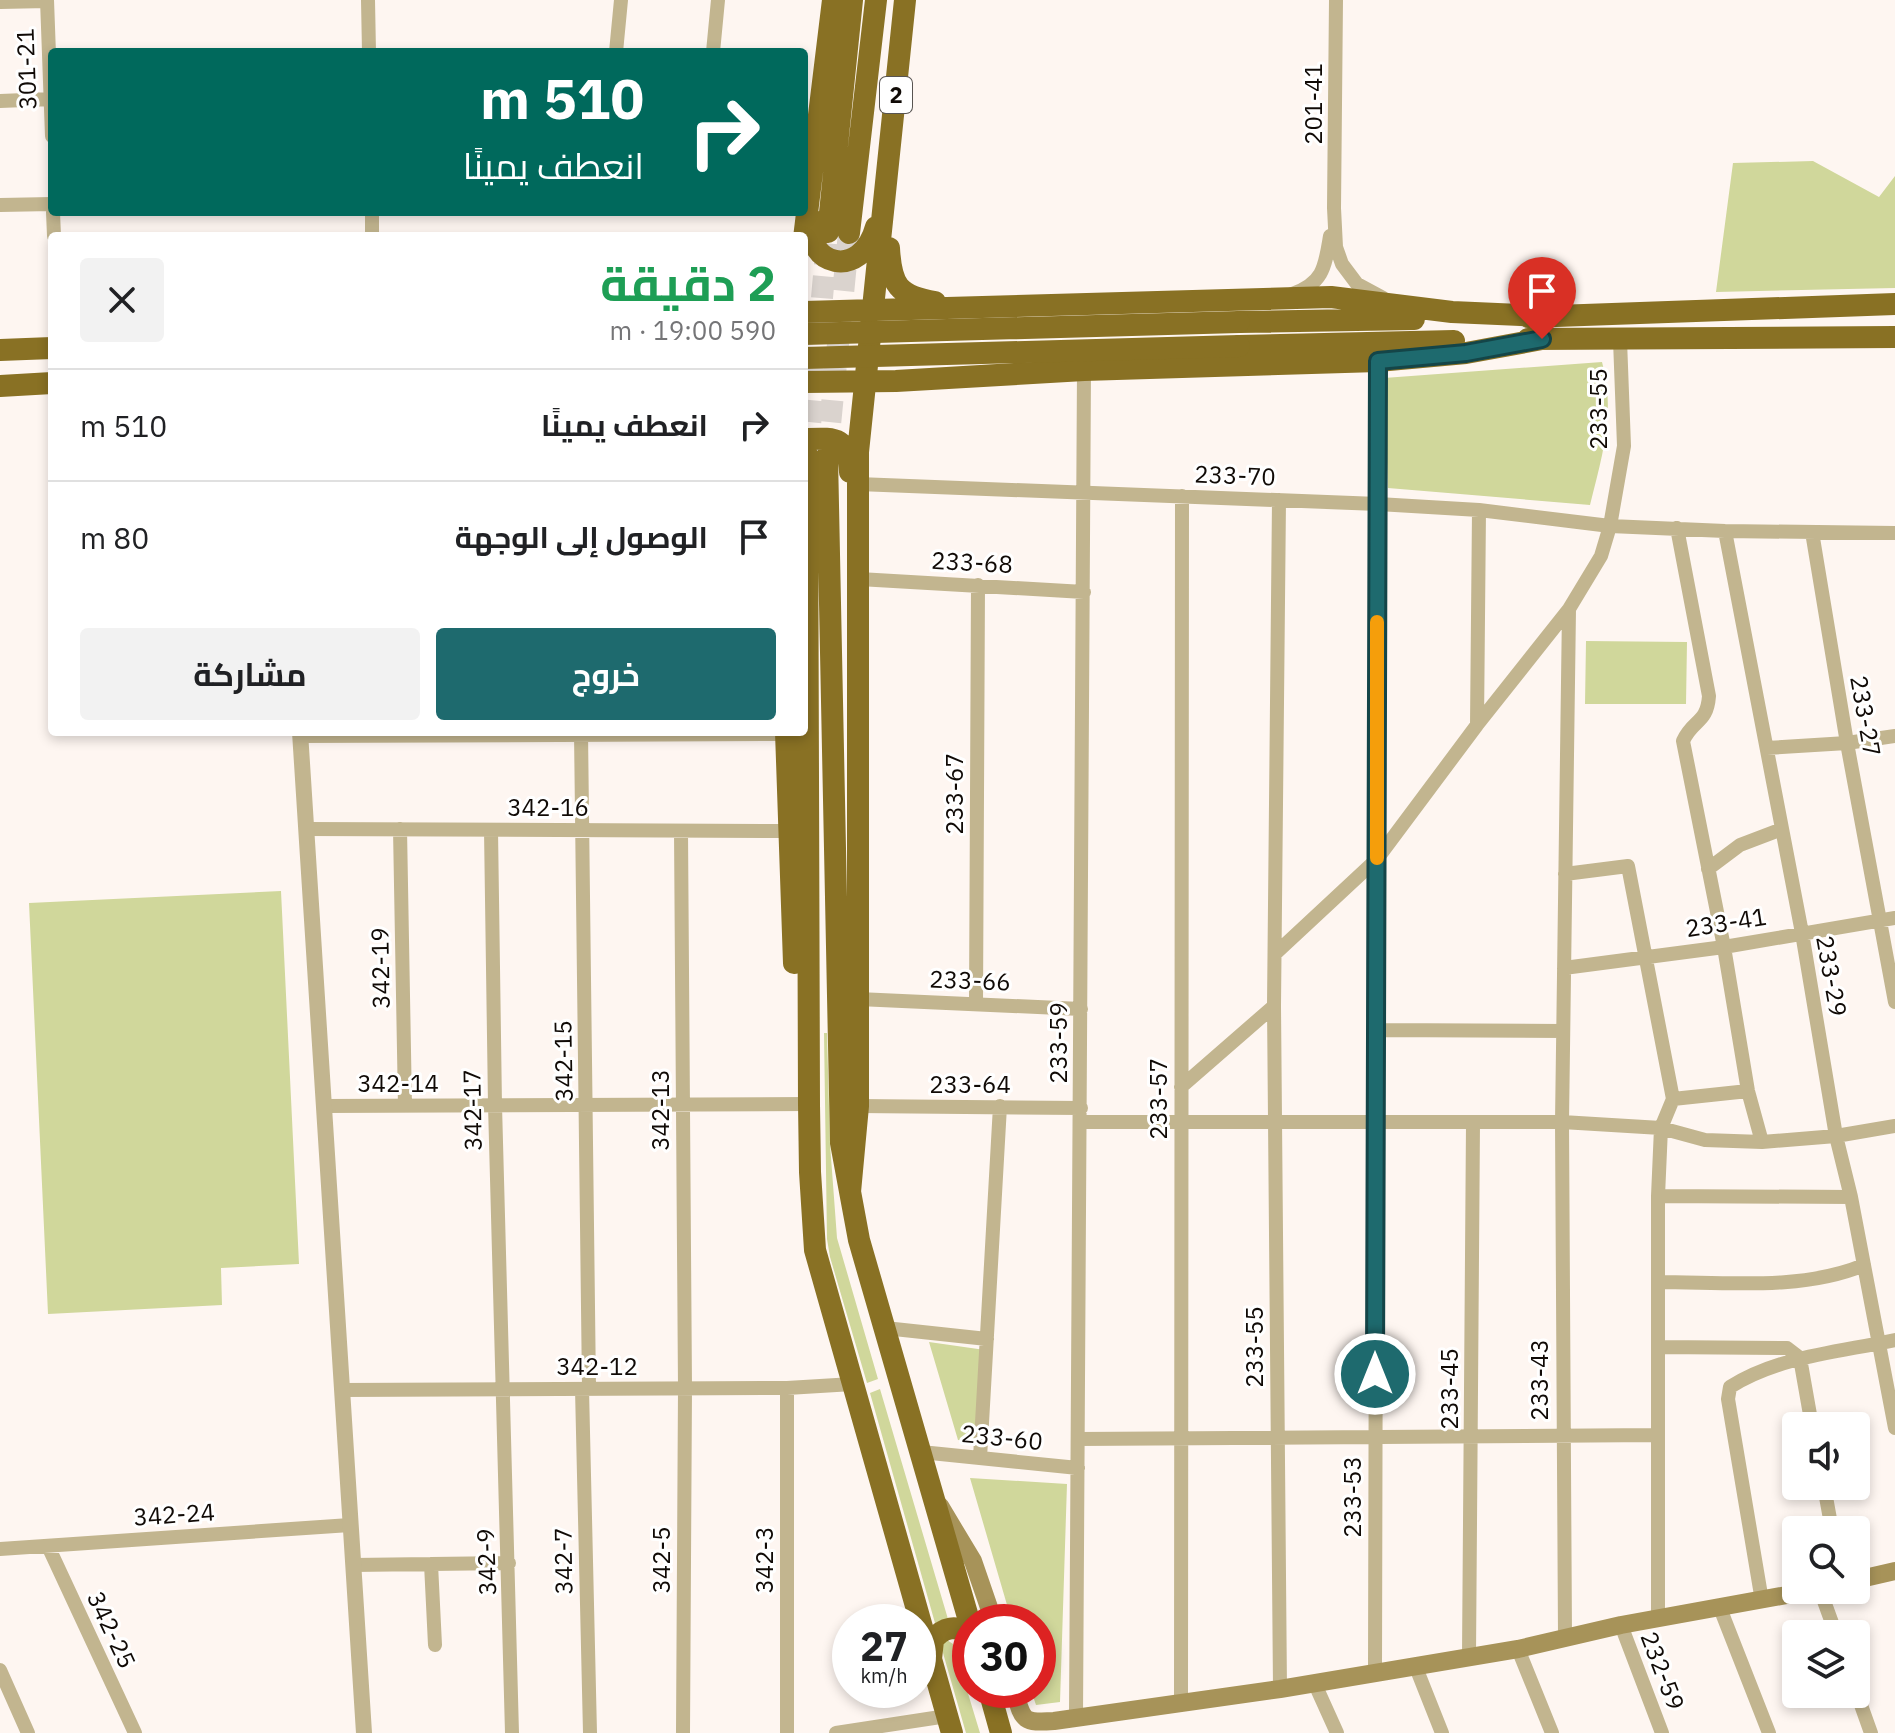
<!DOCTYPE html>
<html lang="ar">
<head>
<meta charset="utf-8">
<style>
	:root { --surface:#fff; --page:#f2f2f2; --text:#202124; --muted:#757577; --line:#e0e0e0; --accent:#1e6a6e }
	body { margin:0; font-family:"IBM Plex Sans",Cairo,sans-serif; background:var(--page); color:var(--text); direction:rtl; height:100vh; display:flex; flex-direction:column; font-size:30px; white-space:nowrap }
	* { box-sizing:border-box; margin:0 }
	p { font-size:26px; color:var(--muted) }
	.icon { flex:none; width:44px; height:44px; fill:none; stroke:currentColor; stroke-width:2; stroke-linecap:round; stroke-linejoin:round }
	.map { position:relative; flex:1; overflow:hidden; direction:ltr }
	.panel { position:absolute; left:48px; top:232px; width:760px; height:504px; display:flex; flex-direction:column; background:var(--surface); border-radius:8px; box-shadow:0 4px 12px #0003; direction:rtl }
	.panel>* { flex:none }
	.banner { position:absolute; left:48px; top:48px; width:760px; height:168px; border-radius:8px; box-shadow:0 4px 12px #0003; direction:rtl; background:#00695c; color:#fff; overflow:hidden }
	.buttons { position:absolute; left:1782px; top:1412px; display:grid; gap:16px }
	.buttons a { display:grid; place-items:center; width:88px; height:88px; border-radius:8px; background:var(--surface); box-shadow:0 4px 12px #0003; font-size:40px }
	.speed { position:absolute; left:832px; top:1604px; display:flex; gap:16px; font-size:40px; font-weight:700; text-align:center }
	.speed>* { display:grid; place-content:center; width:104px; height:104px; border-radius:50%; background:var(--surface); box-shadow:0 4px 12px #0003; line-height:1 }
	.speed small { font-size:20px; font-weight:400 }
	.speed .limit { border:12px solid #d22; background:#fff; color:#111 }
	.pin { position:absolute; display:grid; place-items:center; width:68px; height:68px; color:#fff; margin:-82px -34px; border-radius:50% 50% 50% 0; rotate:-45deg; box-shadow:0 0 8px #0007 }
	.pin .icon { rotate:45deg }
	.me { position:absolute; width:88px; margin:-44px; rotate:0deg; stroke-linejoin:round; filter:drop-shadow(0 0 6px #0008) }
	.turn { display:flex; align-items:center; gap:28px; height:168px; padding:0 32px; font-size:36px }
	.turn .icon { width:104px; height:104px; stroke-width:2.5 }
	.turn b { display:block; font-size:56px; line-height:68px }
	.round { display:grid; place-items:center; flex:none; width:84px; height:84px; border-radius:8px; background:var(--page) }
	.summary { display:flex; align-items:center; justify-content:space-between; height:136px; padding:0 32px }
	h1 { font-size:48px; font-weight:700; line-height:60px; color:#1e9e55 }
	.button { display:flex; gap:16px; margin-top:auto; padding:16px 32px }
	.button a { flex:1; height:92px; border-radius:8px; background:var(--accent); color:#fff; font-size:32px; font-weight:700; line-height:92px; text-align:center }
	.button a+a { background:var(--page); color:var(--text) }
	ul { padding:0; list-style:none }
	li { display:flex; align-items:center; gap:24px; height:112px; padding:0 32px; border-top:2px solid var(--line) }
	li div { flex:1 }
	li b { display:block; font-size:30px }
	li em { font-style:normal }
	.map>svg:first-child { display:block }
	.green { fill:#d0d79b }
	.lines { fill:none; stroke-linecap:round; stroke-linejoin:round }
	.trunk-tunnel { stroke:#dad3ce; stroke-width:22; stroke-dasharray:22 11; stroke-linecap:butt }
	.minor { stroke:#c2b58f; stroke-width:14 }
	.tertiary { stroke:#c2b58f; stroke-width:16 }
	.secondary { stroke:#a79359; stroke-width:18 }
	.trunk { stroke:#897124; stroke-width:22 }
	.trunk-bridge { stroke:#897124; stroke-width:22 }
	.route-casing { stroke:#144548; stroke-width:20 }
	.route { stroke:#1e6a6e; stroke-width:14 }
	.slow { stroke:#f59e0b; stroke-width:14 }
	.labels { text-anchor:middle; stroke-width:6; stroke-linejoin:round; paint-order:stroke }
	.shield { fill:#fff; stroke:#585451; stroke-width:2 }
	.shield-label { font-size:22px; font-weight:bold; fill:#100a06 }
	.street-label { font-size:24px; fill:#100a06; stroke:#fff }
</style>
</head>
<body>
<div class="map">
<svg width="1895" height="1733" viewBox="0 0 1895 1733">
	<rect width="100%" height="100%" fill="#fef6f1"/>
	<path class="green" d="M1813 161 1879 197 1895 176V288L1716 292 1733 163Z
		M1602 362C1616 411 1602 457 1590 505L1388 488 1384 378Z
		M1586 641 1687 642 1686 704H1585Z
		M281 891 299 1264 221 1268 222 1305 48 1314 29 903Z
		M824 1033H827L830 1144 837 1238 878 1379 867 1383 830 1257 827 1239Z
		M929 1342 985 1350 977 1442 958 1440Z
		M880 1389 948 1619 935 1623 870 1393Z
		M970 1478 1067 1484 1060 1702 1036 1705 1031 1690H1038V1622H1012Z
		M947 1640 953 1644 980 1733H966L941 1646Z"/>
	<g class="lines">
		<path class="trunk-tunnel" d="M819 331 827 242
			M807 455 816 365
			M827 455 849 233"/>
		<path class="minor" d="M47 0 52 136
			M368 0 369 52
			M1336 0 1334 208 1336 247 1342 264 1357 284 1383 298
			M0 2 47 1
			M616 52 621 0
			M713 52 718 0
			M0 101 50 99
			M0 205 52 204
			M53 212 54 236
			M372 212V236
			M1292 294C1324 283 1325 266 1330 236
			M858 484 1378 504 1479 510 1610 526 1725 531 1895 533
			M1279 500 1274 1006 1280 1689
			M1677 528 1709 696C1707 724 1693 719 1683 741L1724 947 1748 1091 1762 1142
			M1725 531 1802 933 1836 1136 1851 1197 1895 1428
			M1812 532 1847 743 1895 1002
			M859 579 1084 592
			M1477 725 1479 510
			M581 732 589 1389
			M300 736 786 734
			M1767 748 1847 743 1895 736
			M306 829 789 831
			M400 829 405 1106
			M491 830 495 1105 512 1733
			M681 831 685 1388 683 1733
			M1708 869 1740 845 1782 829
			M1565 874 1628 866 1673 1099 1661 1128 1658 1196V1619
			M1276 953 1377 859 1477 725 1569 609 1601 556 1610 526 1624 446 1620 340
			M1564 968 1724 947 1895 918
			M858 999 1081 1009
			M976 1003 978 585
			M1376 1030 1563 1031
			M1181 1087 1274 1006
			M1673 1099 1748 1091
			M324 1106 809 1104
			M858 1106 1081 1108
			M1081 1122H1562L1661 1128 1705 1140 1762 1142 1836 1136 1895 1126
			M1658 1196 1851 1197
			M1658 1282C1725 1282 1802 1291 1864 1265
			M885 1328 987 1339
			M1658 1347 1787 1348 1800 1358
			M1800 1358 1812 1426
			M582 1389 590 1733
			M342 1390 787 1388 853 1384
			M1078 1439 1657 1435
			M921 1452 1078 1468
			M980 1458 1000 1106
			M1824 1486 1832 1530
			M48 1546 135 1733
			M0 1549 350 1525
			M431 1564 435 1645
			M353 1565 509 1563
			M1820 1590 1836 1634
			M1762 1601 1728 1399 1730 1387C1779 1356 1840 1352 1895 1340
			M1720 1608 1769 1733
			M1621 1625 1662 1733
			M1565 1637 1562 1122 1569 609
			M1518 1649 1552 1733
			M1469 1656 1473 1123
			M1415 1665 1442 1733
			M0 1670 28 1733
			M1375 1672 1378 361
			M1314 1682 1337 1733
			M1856 1691 1871 1733
			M1181 1703 1182 496
			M1076 1717 1084 370
			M787 1733V1388
			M836 1733 947 1716"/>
		<path class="tertiary" d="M300 732 364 1733"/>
		<path class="secondary" d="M940 1506 973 1561 994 1622
			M1856 1580 1895 1571
			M1014 1690C1023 1721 1022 1723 1054 1721L1280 1689 1518 1649 1621 1625 1814 1590"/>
		<path class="trunk" d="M811 219C804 266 861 281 876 227
			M828 232 852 0
			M849 233 876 0
			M804 238 833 0
			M889 248C891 285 898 296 935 302
			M804 312 1331 297 1452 312 1540 316
			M1528 317 1895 304
			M1239 322 1414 319
			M1528 339 1895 337
			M1239 346 1454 341
			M0 350 52 348
			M804 382 896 381 1084 370 1378 361 1466 353 1542 339
			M0 386 52 383
			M804 439C836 438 848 436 850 472
			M807 455 809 1104 810 1172 815 1250 952 1733
			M827 456 841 1143 859 1240 970 1624
			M786 732 794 963
			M850 1192 858 1106V452L905 0
			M931 1659 933 1640C943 1627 957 1624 970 1635
			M989 1690 1001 1733"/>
		<path class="trunk-bridge" d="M804 334 1239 322
			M804 358 1239 346"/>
	</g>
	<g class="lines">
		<defs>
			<path id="route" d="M1375 1374 1378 361 1466 353 1542 339"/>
		</defs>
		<use href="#route" class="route-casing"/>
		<use href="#route" class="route"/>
		<path class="slow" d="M1377 858V622"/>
	</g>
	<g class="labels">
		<rect class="shield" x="880" y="77" width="32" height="36" rx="6"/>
		<g class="shield-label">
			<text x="896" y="103">2</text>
		</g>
		<g class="street-label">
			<text transform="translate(27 69) rotate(-92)" y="8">301-21</text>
			<text transform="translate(1314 104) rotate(-90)" y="8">201-41</text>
			<text transform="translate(1599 409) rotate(-90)" y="8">233-55</text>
			<text transform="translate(1235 476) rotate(2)" y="8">233-70</text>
			<text transform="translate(972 563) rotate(3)" y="8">233-68</text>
			<text transform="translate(1865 716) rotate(80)" y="8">233-27</text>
			<text transform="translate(955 794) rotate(-90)" y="8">233-67</text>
			<text x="548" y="816">342-16</text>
			<text transform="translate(1726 923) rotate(-9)" y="8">233-41</text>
			<text transform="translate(381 968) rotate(-91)" y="8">342-19</text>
			<text transform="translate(1831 976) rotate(80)" y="8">233-29</text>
			<text transform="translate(970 981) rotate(2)" y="8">233-66</text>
			<text transform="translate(1059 1043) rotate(-90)" y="8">233-59</text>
			<text transform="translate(564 1061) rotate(-91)" y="8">342-15</text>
			<text x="398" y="1092">342-14</text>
			<text x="970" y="1093">233-64</text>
			<text transform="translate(1159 1099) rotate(-90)" y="8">233-57</text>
			<text transform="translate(473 1110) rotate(-91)" y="8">342-17</text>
			<text transform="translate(661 1110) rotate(-90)" y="8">342-13</text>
			<text transform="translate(1255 1347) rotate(-90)" y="8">233-55</text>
			<text x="597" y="1375">342-12</text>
			<text transform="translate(1540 1380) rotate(-90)" y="8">233-43</text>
			<text transform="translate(1450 1389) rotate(-90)" y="8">233-45</text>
			<text transform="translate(1002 1438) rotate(6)" y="8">233-60</text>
			<text transform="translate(1353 1497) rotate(-90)" y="8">233-53</text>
			<text transform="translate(174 1515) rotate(-4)" y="8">342-24</text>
			<text transform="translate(662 1560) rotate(-90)" y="8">342-5</text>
			<text transform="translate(765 1560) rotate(-90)" y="8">342-3</text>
			<text transform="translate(564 1561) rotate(-91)" y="8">342-7</text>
			<text transform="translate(487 1562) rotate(-92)" y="8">342-9</text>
			<text transform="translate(111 1630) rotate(65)" y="8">342-25</text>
			<text transform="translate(1662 1671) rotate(69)" y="8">232-59</text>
		</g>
	</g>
</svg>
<div class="buttons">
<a><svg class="icon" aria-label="sound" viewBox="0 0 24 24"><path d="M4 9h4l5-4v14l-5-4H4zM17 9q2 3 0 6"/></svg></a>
<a><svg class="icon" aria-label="search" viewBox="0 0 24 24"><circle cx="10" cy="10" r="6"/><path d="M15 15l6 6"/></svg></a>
<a><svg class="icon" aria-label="layers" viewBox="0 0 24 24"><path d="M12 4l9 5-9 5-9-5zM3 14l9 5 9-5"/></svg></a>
</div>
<div class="speed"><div>27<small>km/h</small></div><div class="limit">30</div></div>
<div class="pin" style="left:1542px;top:339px;background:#d93025"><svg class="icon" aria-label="arrive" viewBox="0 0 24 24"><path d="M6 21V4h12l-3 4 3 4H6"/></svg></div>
<svg class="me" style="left:1375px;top:1374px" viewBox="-20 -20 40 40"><circle r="17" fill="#1e6a6e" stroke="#fff" stroke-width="3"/><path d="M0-11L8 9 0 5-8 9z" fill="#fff"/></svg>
<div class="banner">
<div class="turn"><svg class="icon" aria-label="right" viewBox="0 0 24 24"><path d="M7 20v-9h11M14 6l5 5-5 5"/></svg><div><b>510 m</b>انعطف يمينًا</div></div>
</div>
<section class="panel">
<div class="summary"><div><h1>2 دقيقة</h1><p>590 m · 19:00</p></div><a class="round"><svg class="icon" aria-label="close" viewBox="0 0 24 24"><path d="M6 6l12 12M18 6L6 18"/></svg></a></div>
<ul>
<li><svg class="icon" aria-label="right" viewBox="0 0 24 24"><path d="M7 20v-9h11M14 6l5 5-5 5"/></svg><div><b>انعطف يمينًا</b></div><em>510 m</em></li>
<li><svg class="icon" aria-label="arrive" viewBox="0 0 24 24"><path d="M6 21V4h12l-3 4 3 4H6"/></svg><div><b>الوصول إلى الوجهة</b></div><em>80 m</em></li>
</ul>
<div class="button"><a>خروج</a><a>مشاركة</a></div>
</section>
</div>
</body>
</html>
